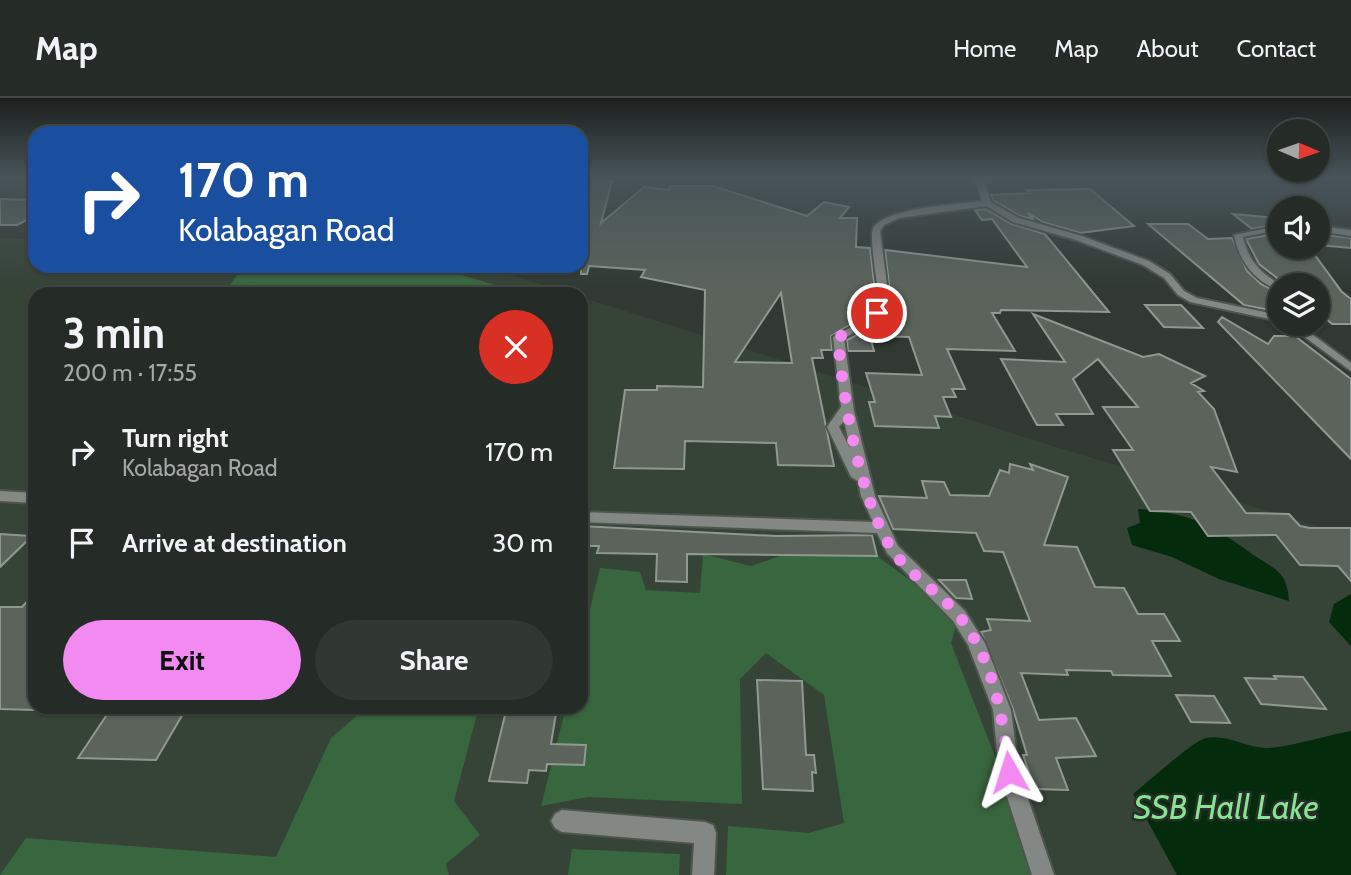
<!DOCTYPE html>
<html lang="en">
<head>
<meta charset="utf-8">
<style>
	:root { --surface:#252b26; --page:#313732; --text:#f1f3f6; --muted:#a3a7a7; --line:#424743; --accent:#f28af2 }
	body { margin:0; font-family:Cabin,sans-serif; background:var(--page); color:var(--text); height:100vh; display:flex; flex-direction:column; font-size:26px; white-space:nowrap }
	* { box-sizing:border-box; margin:0 }
	p { font-size:23px; color:var(--muted) }
	.icon { flex:none; width:38px; height:38px; fill:none; stroke:currentColor; stroke-width:2; stroke-linecap:round; stroke-linejoin:round }
	.map { position:relative; flex:1; overflow:hidden }
	.side { position:absolute; left:28px; top:189px; width:560px; height:427px; display:flex; flex-direction:column; background:var(--surface); border-radius:21px; box-shadow:0 2px 5px #0004,0 0 0 2px var(--line) }
	.side>* { flex:none }
	.guide { position:absolute; left:28px; top:28px; width:560px; height:147px; border-radius:21px; box-shadow:0 2px 5px #0004,0 0 0 2px var(--line); background:#1a4fa0; color:#fff; overflow:hidden }
	.needle { width:46px; rotate:92deg }
	.controls { position:absolute; left:1267px; top:21px; display:grid; gap:14px }
	.controls a { display:grid; place-items:center; width:63px; height:63px; border-radius:50%; background:var(--surface); box-shadow:0 2px 5px #0004,0 0 0 2px var(--line); font-size:35px }
	.pin { position:absolute; display:grid; place-items:center; width:60px; height:60px; color:#fff; margin:-30px; border:4px solid #fff; border-radius:50%; box-shadow:0 2px 7px #0007 }
	.me { position:absolute; width:77px; margin:-38px; rotate:354deg; stroke-linejoin:round; filter:drop-shadow(0 0 5px #0008) }
	.turn { display:flex; align-items:center; gap:24px; height:147px; padding:0 35px; font-size:32px }
	.turn .icon { width:91px; height:91px; stroke-width:2.5 }
	.turn b { display:block; font-size:49px; line-height:60px }
	.round { display:grid; place-items:center; flex:none; width:74px; height:74px; border-radius:37px; background:var(--page) }
	.summary { display:flex; align-items:center; justify-content:space-between; height:119px; padding:0 35px }
	h1 { font-size:42px; font-weight:700; line-height:52px }
	.primary-button { display:flex; gap:14px; margin-top:auto; padding:14px 35px }
	.primary-button a { flex:1; height:80px; border-radius:42px; background:var(--accent); color:#111; font-size:28px; font-weight:700; line-height:80px; text-align:center }
	.primary-button a+a { background:var(--page); color:var(--text) }
	ul { padding:0; list-style:none }
	li { display:flex; align-items:center; gap:21px; height:91px; padding:0 35px }
	li div { flex:1 }
	li b { display:block; font-size:26px }
	li em { font-style:normal }
	header { display:flex; align-items:center; gap:42px; box-sizing:border-box; height:98px; padding:0 35px; background:var(--surface); border-bottom:2px solid var(--line) }
	header strong { font-size:33px }
	nav { display:flex; gap:38px; margin-inline-start:auto; font-size:24px }
	.map>svg:first-child { display:block }
	.built { fill:#364337 }
	.green { fill:#38663e }
	.water { fill:#052b0d }
	.building { fill:#5b635b; stroke:#909991; stroke-width:2; fill-rule:evenodd }
	.lines { fill:none; stroke-linecap:round; stroke-linejoin:round }
	.minor-casing { stroke:#4d554e; stroke-width:4 }
	.minor { fill:#848884; fill-rule:evenodd }
	.route { stroke:#f28af2; stroke-width:12; stroke-dasharray:0 21.6 }
	.labels { text-anchor:middle; stroke-width:5; stroke-linejoin:round; paint-order:stroke }
	.near-water-label { font-size:33px; font-style:italic; fill:#86e492; stroke:#272f28 }
</style>
</head>
<body>
<header>
<strong>Map</strong>
<nav><a>Home</a><a>Map</a><a>About</a><a>Contact</a></nav>
</header>
<div class="map">
<svg width="1351" height="777" viewBox="0 0 1351 777">
	<rect width="100%" height="100%" fill="#313932"/>
	<path class="built" d="M0 140 35 141V168H481L573 196H35V609H581V199L1059 350 1351 438V777H0Z"/>
	<path class="green" d="M244 168H432L525 196H223Z
		M703 456 751 468 783 457 877 458 959 518 951 545 1041 777H726L728 728 809 735 844 725 824 597 766 555 740 581 742 706 588 699 541 708 566 609H581V548L600 470 640 474 646 492 700 495Z
		M367 609H479L454 703 480 737 446 766 449 777H0L26 740 276 759 331 640Z
		M572 751 680 756 679 777H568Z"/>
	<path class="water" d="M1138 411C1189 415 1211 426 1252 456 1275 472 1287 472 1289 503L1219 481 1172 459 1132 447 1127 430 1140 425Z
		M1351 496V548L1329 524 1334 506Z
		M1351 633V777H1177L1133 696C1147 685 1194 642 1206 640 1227 636 1245 649 1265 650 1287 650 1328 637 1351 633Z"/>
	<path class="building" d="M590 83H612L601 125 644 89 669 92 670 88H713L807 118 824 104 849 109 840 120H857L856 149 870 150 876 201 862 220 831 238 832 252H821L823 260H812L834 368 778 367 776 345 685 343 684 371 614 370 625 292H657V288L703 289 705 192 641 179 645 172 589 168 587 176H581V90ZM781 195 792 265 735 264Z
		M1090 91 1134 128 1080 135 1043 124 1028 115 1033 121 1020 118 993 102 991 97 1030 95 1027 92Z
		M0 101 35 102V118L17 127H0Z
		M985 111 1012 126 1045 136 1109 214 1001 212 1000 215H992L1015 253 947 251 965 291H952L956 299H943L951 319 935 318 939 330 875 328 869 304H875L866 275 922 277 909 239 870 238 874 253H848L847 242 874 228 891 204 885 152 1027 169 992 121 982 122 975 112Z
		M1233 116 1279 120V126L1252 131Z
		M1148 126H1188L1208 141 1232 140 1247 173 1261 186 1279 195V214L1244 207Z
		M1279 135V149H1309L1342 194 1351 201V226H1332L1318 214V187H1286L1259 166 1246 141Z
		M1318 136 1351 140V150L1318 147Z
		M1145 207H1181L1203 230 1164 229Z
		M1033 216 1143 259 1159 256 1205 278 1191 285 1204 293 1198 294 1214 311 1237 374 1211 369 1246 415 1289 416 1300 428 1310 430H1351V483L1338 468 1300 467 1276 437 1208 438 1191 414 1150 413 1113 352H1133L1103 309H1138L1098 261 1073 281 1093 316H1056L1063 327H1037L1001 261 1065 264Z
		M1222 219 1268 246 1274 238H1295L1351 281V361L1218 224Z
		M1010 366 1033 372 1030 366 1068 379 1044 447 1077 449 1095 489 1124 490 1138 516H1164L1180 543H1152L1171 578 1113 577 1111 573 1066 572 1068 577 1021 575 1039 622 1076 620 1096 658 1056 660 1068 692 1035 691 1023 657H1027L1013 611 981 534 991 532 987 521 1030 523 1003 454 984 453 976 435 893 431 879 398 927 400 922 383 944 384 950 397 989 398 1000 372 1009 375Z
		M581 428 776 438 872 437 877 458 687 456V484L656 483 657 456 597 455 599 448H581Z
		M0 436 32 438 0 469Z
		M939 482H966L972 501 956 500Z
		M35 495V612L0 611V509H22Z
		M1274 578 1303 579 1326 611 1261 606 1245 580 1276 581Z
		M757 582 802 583 806 657H814L816 675 812 674 813 693 763 691Z
		M1176 597 1214 598 1230 625 1191 624Z
		M112 609H187L156 662 78 660Z
		M507 609H557L551 646 586 647 584 667 547 666 546 673 529 672 527 685 489 683Z"/>
	<g class="lines">
		<defs>
			<path id="minor" d="M974 79H982L991 104 1019 120 1082 138 1149 163 1170 176 1184 193 1197 200 1279 217V223L1190 204 1178 197 1164 180 1143 167 1076 142 1013 124 986 108 899 120 884 127 880 133 889 202 872 226 844 240 854 313 875 398 898 448 965 513 985 545 1011 612 1019 674 1054 777H1032L999 674 993 612 968 547 953 523 887 455 877 435 581 424V414L873 424 861 398 858 383 851 379 827 329 841 309 833 239 864 222 879 202C878 189 869 140 873 131 881 110 961 106 982 103ZM844 323 850 350 839 329Z
				M1279 128V132L1243 139C1248 162 1261 176 1282 187H1279V192C1254 183 1239 163 1234 137Z
				M1318 128 1351 132V138L1318 133Z
				M1287 226H1298L1351 265V273Z
				M0 393 35 395V405L0 403Z
				M562 712 705 724 713 727 716 735 714 777H692L694 745 562 734 555 730 551 723 555 716Z"/>
		</defs>
		<use href="#minor" class="minor-casing"/>
		<use href="#minor" class="minor"/>
	</g>
	<linearGradient id="sky" x2="0" y2="1"><stop stop-color="#1b1f1c"/><stop offset="0.42" stop-color="#48545a"/><stop offset="1" stop-color="#48545a" stop-opacity="0"/></linearGradient>
	<rect width="1351" height="188" fill="url(#sky)"/>
	<g class="lines">
		<path class="route" d="M877 215 859 231 838 239C842 298 860 400 891 450 908 477 940 494 959 518 994 562 1003 620 1009 674"/>
	</g>
	<g class="labels">
		<g class="near-water-label">
			<text x="1226" y="721">SSB Hall Lake</text>
		</g>
	</g>
</svg>
<div class="controls">
<a><svg class="needle" viewBox="-14 -14 28 28"><path d="M0-13l5 13h-10z" fill="#e53935"/><path d="M0 13l5-13h-10z" fill="#a3a7a7"/></svg></a>
<a><svg class="icon" aria-label="sound" viewBox="0 0 24 24"><path d="M4 9h4l5-4v14l-5-4H4zM17 9q2 3 0 6"/></svg></a>
<a><svg class="icon" aria-label="layers" viewBox="0 0 24 24"><path d="M12 4l9 5-9 5-9-5zM3 14l9 5 9-5"/></svg></a>
</div>
<div class="pin" style="left:877px;top:215px;background:#d93025"><svg class="icon" aria-label="arrive" viewBox="0 0 24 24"><path d="M6 21V4h12l-3 4 3 4H6"/></svg></div>
<svg class="me" style="left:1009px;top:674px" viewBox="-20 -20 40 40"><path d="M0-17L14 15 0 8-14 15z" fill="#f28af2" stroke="#fff" stroke-width="4"/></svg>
<div class="guide">
<div class="turn"><svg class="icon" aria-label="right" viewBox="0 0 24 24"><path d="M7 20v-9h11M14 6l5 5-5 5"/></svg><div><b>170 m</b>Kolabagan Road</div></div>
</div>
<section class="side">
<div class="summary"><div><h1>3 min</h1><p>200 m · 17:55</p></div><a class="round" style="background:#d93025;color:#fff"><svg class="icon" aria-label="close" viewBox="0 0 24 24"><path d="M6 6l12 12M18 6L6 18"/></svg></a></div>
<ul>
<li><svg class="icon" aria-label="right" viewBox="0 0 24 24"><path d="M7 20v-9h11M14 6l5 5-5 5"/></svg><div><b>Turn right</b><p>Kolabagan Road</p></div><em>170 m</em></li>
<li><svg class="icon" aria-label="arrive" viewBox="0 0 24 24"><path d="M6 21V4h12l-3 4 3 4H6"/></svg><div><b>Arrive at destination</b></div><em>30 m</em></li>
</ul>
<div class="primary-button"><a>Exit</a><a>Share</a></div>
</section>
</div>
</body>
</html>
